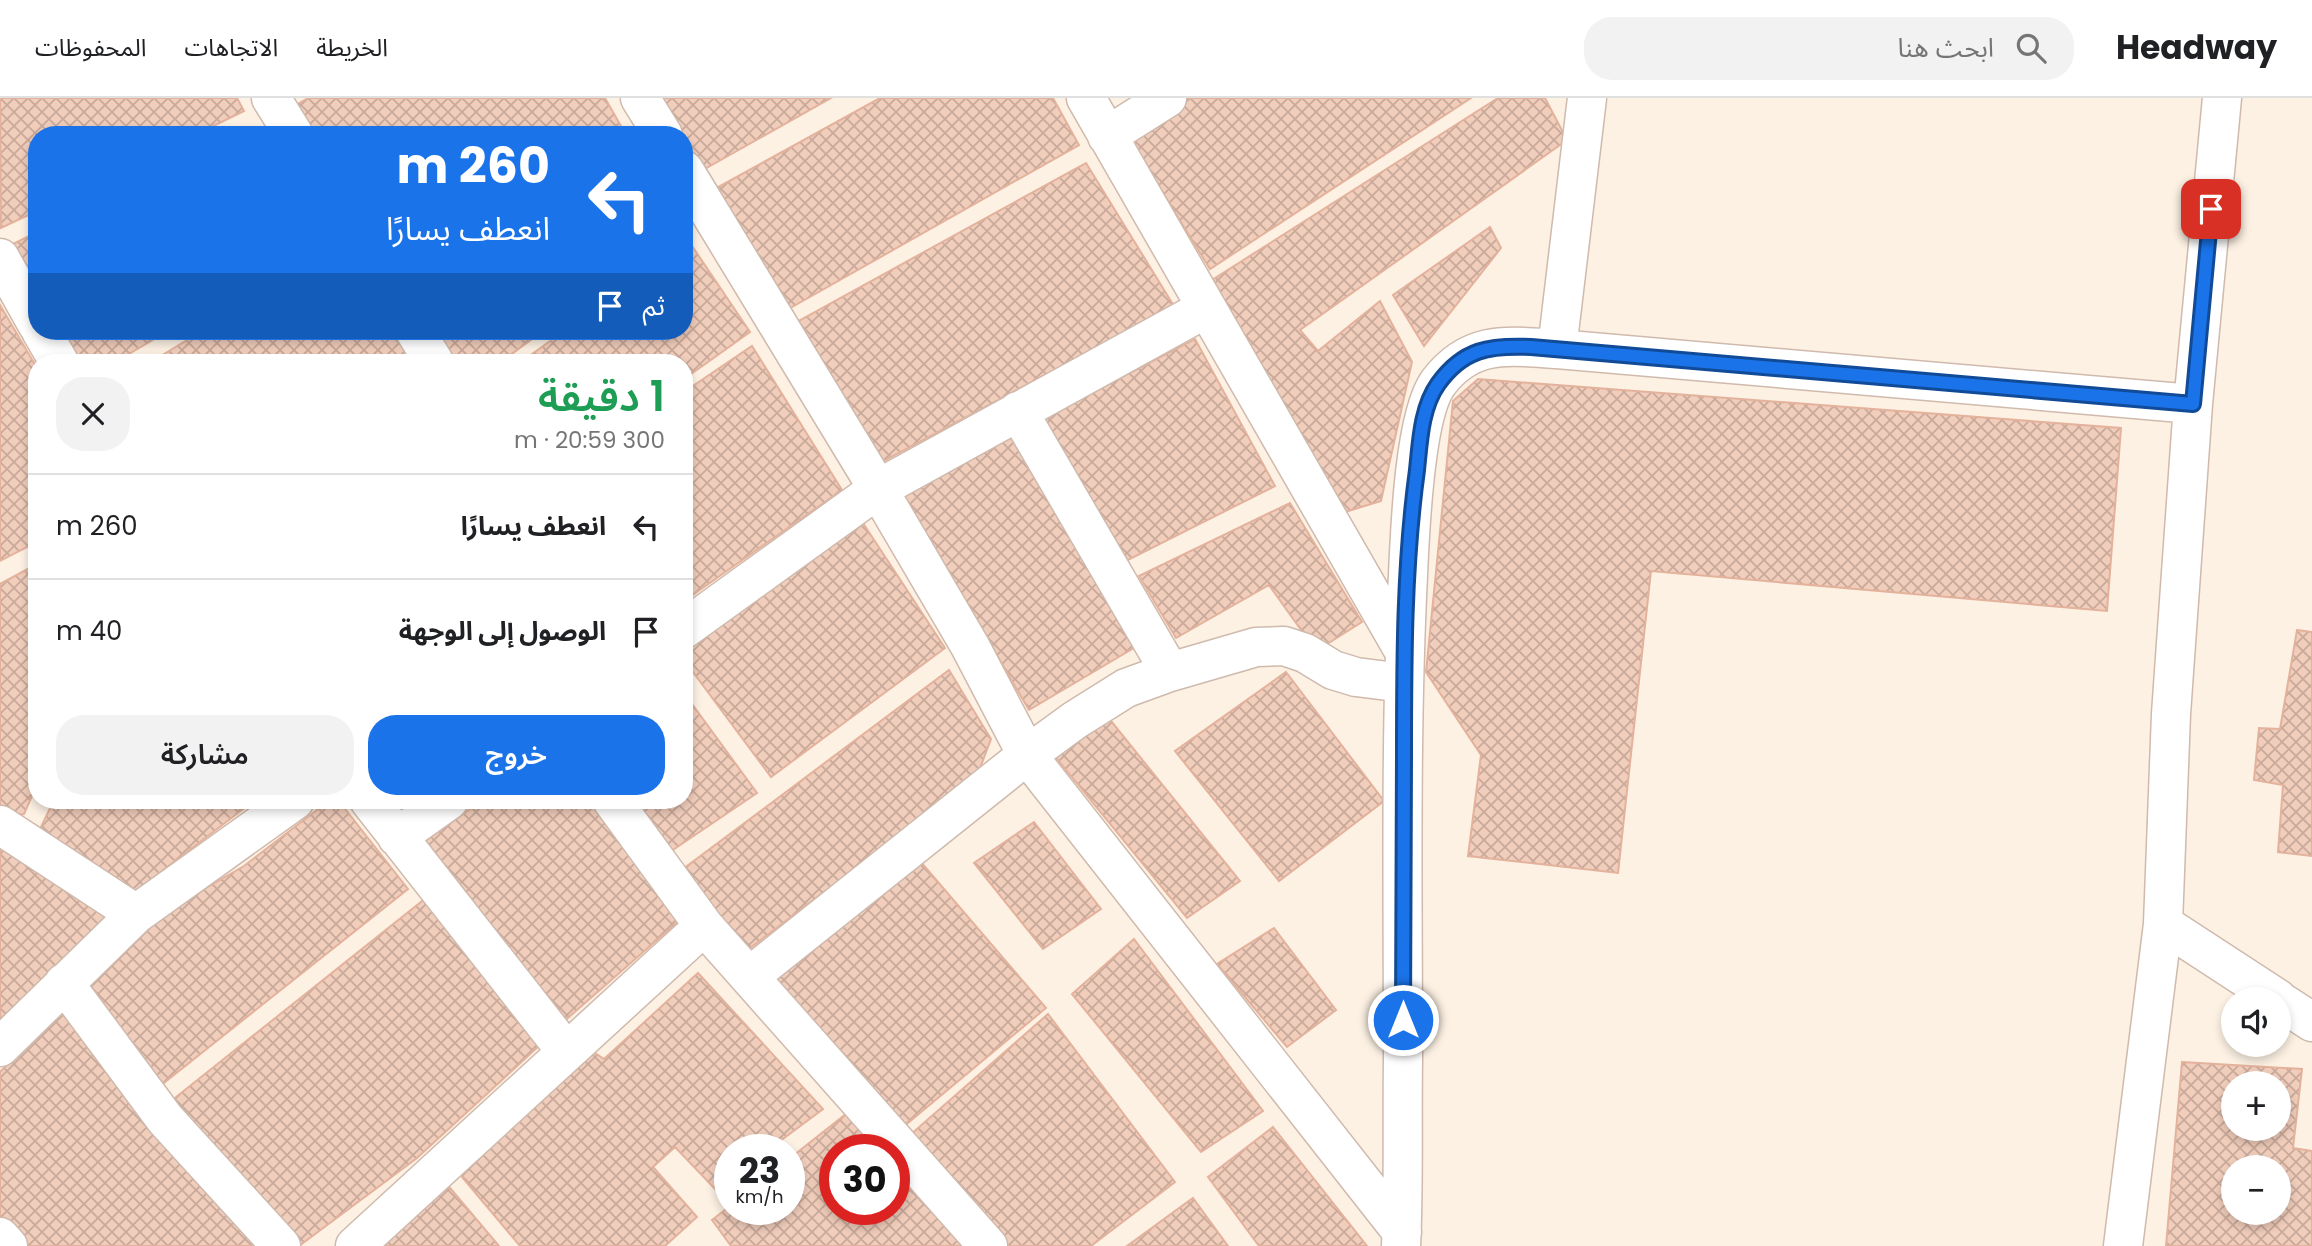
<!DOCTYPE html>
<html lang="ar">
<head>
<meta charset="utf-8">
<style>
	:root { --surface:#fff; --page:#f2f2f2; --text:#202124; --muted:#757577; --line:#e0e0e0; --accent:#1a73e8 }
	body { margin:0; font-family:Poppins,"Noto Sans Arabic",sans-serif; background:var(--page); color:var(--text); direction:rtl; height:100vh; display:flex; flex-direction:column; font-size:26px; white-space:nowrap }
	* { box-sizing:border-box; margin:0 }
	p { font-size:23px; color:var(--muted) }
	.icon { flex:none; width:38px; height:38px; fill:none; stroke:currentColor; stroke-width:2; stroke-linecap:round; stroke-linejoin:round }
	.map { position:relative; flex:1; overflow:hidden; direction:ltr }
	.drawer { position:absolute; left:28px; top:256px; width:665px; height:455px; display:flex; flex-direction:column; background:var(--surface); border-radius:28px; box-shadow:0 4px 10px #0003; direction:rtl }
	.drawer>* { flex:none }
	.hud { position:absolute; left:28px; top:28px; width:665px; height:214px; border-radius:28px; box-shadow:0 4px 10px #0003; direction:rtl; background:#1a73e8; color:#fff; overflow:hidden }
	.fabs { position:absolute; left:2221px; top:889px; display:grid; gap:14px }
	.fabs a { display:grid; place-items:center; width:70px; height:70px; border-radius:50%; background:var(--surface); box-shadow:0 4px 10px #0003; font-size:35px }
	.speed { position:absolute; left:714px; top:1036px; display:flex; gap:14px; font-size:35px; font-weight:700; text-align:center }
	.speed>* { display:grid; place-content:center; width:91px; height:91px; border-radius:50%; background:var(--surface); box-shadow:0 4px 10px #0003; line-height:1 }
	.speed small { font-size:18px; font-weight:400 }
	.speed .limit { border:10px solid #d22; background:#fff; color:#111 }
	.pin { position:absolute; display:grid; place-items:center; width:60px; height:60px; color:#fff; margin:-30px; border-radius:14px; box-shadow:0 4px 10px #0006 }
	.me { position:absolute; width:77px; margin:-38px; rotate:0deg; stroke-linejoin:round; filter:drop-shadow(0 0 5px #0008) }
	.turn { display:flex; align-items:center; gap:24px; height:147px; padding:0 28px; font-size:32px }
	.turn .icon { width:91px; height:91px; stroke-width:2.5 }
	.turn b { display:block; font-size:49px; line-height:60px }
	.then { display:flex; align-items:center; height:66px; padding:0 28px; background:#0003; gap:14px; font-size:26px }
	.round { display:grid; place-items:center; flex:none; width:74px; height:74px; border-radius:28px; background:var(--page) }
	.summary { display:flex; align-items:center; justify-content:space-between; height:119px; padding:0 28px }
	h1 { font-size:42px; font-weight:600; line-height:52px; color:#1e9e55 }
	.button { display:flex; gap:14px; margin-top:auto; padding:14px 28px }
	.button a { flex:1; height:80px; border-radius:28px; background:var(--accent); color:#fff; font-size:28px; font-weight:600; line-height:80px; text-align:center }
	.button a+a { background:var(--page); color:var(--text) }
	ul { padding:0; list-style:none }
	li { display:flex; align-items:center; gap:21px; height:105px; padding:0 28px; border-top:2px solid var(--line) }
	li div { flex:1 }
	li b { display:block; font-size:26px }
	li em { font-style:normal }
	header { display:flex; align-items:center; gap:42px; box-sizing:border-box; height:98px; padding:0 35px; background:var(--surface); border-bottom:2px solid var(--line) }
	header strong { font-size:33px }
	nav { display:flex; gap:38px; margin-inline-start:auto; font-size:24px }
	.search { width:490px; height:63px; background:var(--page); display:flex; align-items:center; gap:18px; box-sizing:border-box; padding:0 24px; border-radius:28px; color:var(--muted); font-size:26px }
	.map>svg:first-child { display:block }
	.building { fill:url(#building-cross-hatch); stroke:#e4b29c; stroke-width:2; fill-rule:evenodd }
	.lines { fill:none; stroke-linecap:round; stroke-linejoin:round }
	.street-casing { stroke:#cfbaad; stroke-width:41 }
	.street { stroke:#fff; stroke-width:38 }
	.route-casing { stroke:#114b97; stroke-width:18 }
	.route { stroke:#1a73e8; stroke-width:12 }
</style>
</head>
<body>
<header>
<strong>Headway</strong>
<div class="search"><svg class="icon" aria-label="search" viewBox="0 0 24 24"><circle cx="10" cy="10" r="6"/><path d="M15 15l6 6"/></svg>ابحث هنا</div>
<nav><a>الخريطة</a><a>الاتجاهات</a><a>المحفوظات</a></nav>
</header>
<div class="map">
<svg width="2312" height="1148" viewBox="0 0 2312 1148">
	<defs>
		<pattern id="building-cross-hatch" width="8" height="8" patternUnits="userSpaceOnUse" patternTransform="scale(1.75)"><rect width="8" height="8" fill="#f1cdbb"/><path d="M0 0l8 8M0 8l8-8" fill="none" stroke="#c8a99a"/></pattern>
	</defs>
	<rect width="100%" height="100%" fill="#fcf1e3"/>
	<path class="building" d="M0 0H237L244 13 195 37H37V113L1 130Z
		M308 0H605L626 37H315L296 7Z
		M659 0H831L703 72 684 42V37H681Z
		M880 0H1053L1079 47 785 213 713 92Z
		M1186 0H1471L1210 171 1127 37Z
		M1498 0H1545L1567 42 1300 232 1318 253 1380 203 1412 264 1381 403 1345 414 1212 182Z
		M1086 65 1174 208 882 364 793 226Z
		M1490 129 1501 150 1424 248 1393 197Z
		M37 134V197L7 149Z
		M688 142 750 234 684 281V264H521L564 233H684V145Z
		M0 207 37 270V444L0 463Z
		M60 233H168L115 264H80Z
		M202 233H394L414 264H151Z
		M434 233H543L501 264H453Z
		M1195 241 1275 388 1122 465 1039 322Z
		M752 248 842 392 684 503V294Z
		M1478 281 2121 330 2107 513 1651 473 1618 775 1468 758 1481 657 1426 574 1453 303Z
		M1009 336 1139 547 1029 612 902 395Z
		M1290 405 1362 524 1316 553 1269 487 1176 540 1139 478Z
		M859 419 945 550 771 679 684 562V548Z
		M37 466V687L24 716 7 717 0 714V486Z
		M2297 532 2312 534V758L2278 754 2283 687 2254 682 2259 630 2280 631Z
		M949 572 991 641 977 678 741 857 679 774Z
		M1286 574 1384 703 1279 783 1175 653Z
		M684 595 757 695 667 756 628 702H684Z
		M1107 618 1240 783 1187 820 1053 656Z
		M54 702H255L128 799 40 731Z
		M330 702H338L408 791 160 988 84 891 149 823 244 768Z
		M483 702H594L682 820 561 926 418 748Z
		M1034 724 1101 811 1043 851 974 765Z
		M0 741 116 818 0 921Z
		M920 763 1046 910 903 1029 768 882Z
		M426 800 540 947 417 1060 299 1148 166 1007Z
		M1274 830 1336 912 1287 949 1217 866Z
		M1134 841 1263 1013 1201 1054 1072 896Z
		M698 875 823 1011 768 1052H730V1080L715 1091 675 1049 653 1069 697 1119 665 1148H520L457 1073 589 951 604 961Z
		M61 912 256 1148H25L0 1122V974Z
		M1048 916 1175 1084 1091 1148H1001L910 1037Z
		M2182 964 2302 971 2293 1050 2312 1053V1148H2166ZM2233 985H2278V1031H2233ZM2233 1069H2278V1115H2233Z
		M851 1012 883 1052H835V1111H894V1065L962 1148H731L712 1122 730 1108V1111H789V1061Z
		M1273 1029 1367 1148H1259L1208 1079Z
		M445 1084 499 1148H376Z
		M1193 1100 1228 1148H1127Z"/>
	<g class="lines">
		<defs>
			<path id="street" d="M271 0 294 37
				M640 0 663 37
				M1086 0 1404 553
				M1107 38 1167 0
				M684 72 878 391 970 548 1027 657 1402 1134
				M0 160 37 226
				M41 233 59 264
				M415 233 434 264
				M1557 251 1587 0
				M1018 313 1170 574
				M684 531 878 391 1205 211
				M369 702 566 953
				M0 727 136 816
				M397 739 449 702
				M2163 826 2278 901
				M704 828 988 1148
				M750 878 1027 657 1075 622 1126 590 1170 574 1256 549 1284 548 1305 555 1333 572 1356 579 1404 585
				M64 885 165 1021 281 1148
				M2278 902 2312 924
				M0 949 136 816 295 702
				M0 1139 8 1148
				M355 1148 704 828 612 702
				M1401 1148C1404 1087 1402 1024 1403 963 1403 801 1400 639 1408 477 1410 433 1414 319 1438 285 1471 241 1509 248 1557 251L2193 306
				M2123 1148 2163 826 2171 616 2193 306 2222 0"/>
		</defs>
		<use href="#street" class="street-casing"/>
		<use href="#street" class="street"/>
	</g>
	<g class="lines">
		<defs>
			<path id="route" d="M1403 922C1403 834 1404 746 1404 658 1404 562 1404 467 1417 372 1420 344 1421 310 1438 286 1463 251 1490 247 1531 249L2193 306 2211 111"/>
		</defs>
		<use href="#route" class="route-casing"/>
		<use href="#route" class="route"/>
	</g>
</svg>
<div class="fabs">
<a><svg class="icon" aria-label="sound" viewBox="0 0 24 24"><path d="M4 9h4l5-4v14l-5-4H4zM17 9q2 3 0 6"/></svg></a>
<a>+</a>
<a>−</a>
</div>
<div class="speed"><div>23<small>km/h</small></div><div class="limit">30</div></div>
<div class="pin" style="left:2211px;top:111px;background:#d93025"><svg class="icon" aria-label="arrive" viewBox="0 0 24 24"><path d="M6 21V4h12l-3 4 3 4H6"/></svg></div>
<svg class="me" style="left:1403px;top:922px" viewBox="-20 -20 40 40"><circle r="17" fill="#1a73e8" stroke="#fff" stroke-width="3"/><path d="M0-11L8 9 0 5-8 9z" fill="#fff"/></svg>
<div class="hud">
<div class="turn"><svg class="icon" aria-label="left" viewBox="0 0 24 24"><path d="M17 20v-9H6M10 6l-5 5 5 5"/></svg><div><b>260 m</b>انعطف يسارًا</div></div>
<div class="then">ثم<svg class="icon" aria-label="arrive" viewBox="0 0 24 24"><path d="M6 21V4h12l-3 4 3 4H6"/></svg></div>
</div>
<section class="drawer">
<div class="summary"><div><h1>1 دقيقة</h1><p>300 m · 20:59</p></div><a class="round"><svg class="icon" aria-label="close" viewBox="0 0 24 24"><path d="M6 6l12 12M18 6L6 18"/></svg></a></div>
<ul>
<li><svg class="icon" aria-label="left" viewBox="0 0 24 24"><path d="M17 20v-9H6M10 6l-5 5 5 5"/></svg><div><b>انعطف يسارًا</b></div><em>260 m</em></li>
<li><svg class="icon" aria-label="arrive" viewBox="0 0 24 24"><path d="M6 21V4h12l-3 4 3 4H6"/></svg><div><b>الوصول إلى الوجهة</b></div><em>40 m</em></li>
</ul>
<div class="button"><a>خروج</a><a>مشاركة</a></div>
</section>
</div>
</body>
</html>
